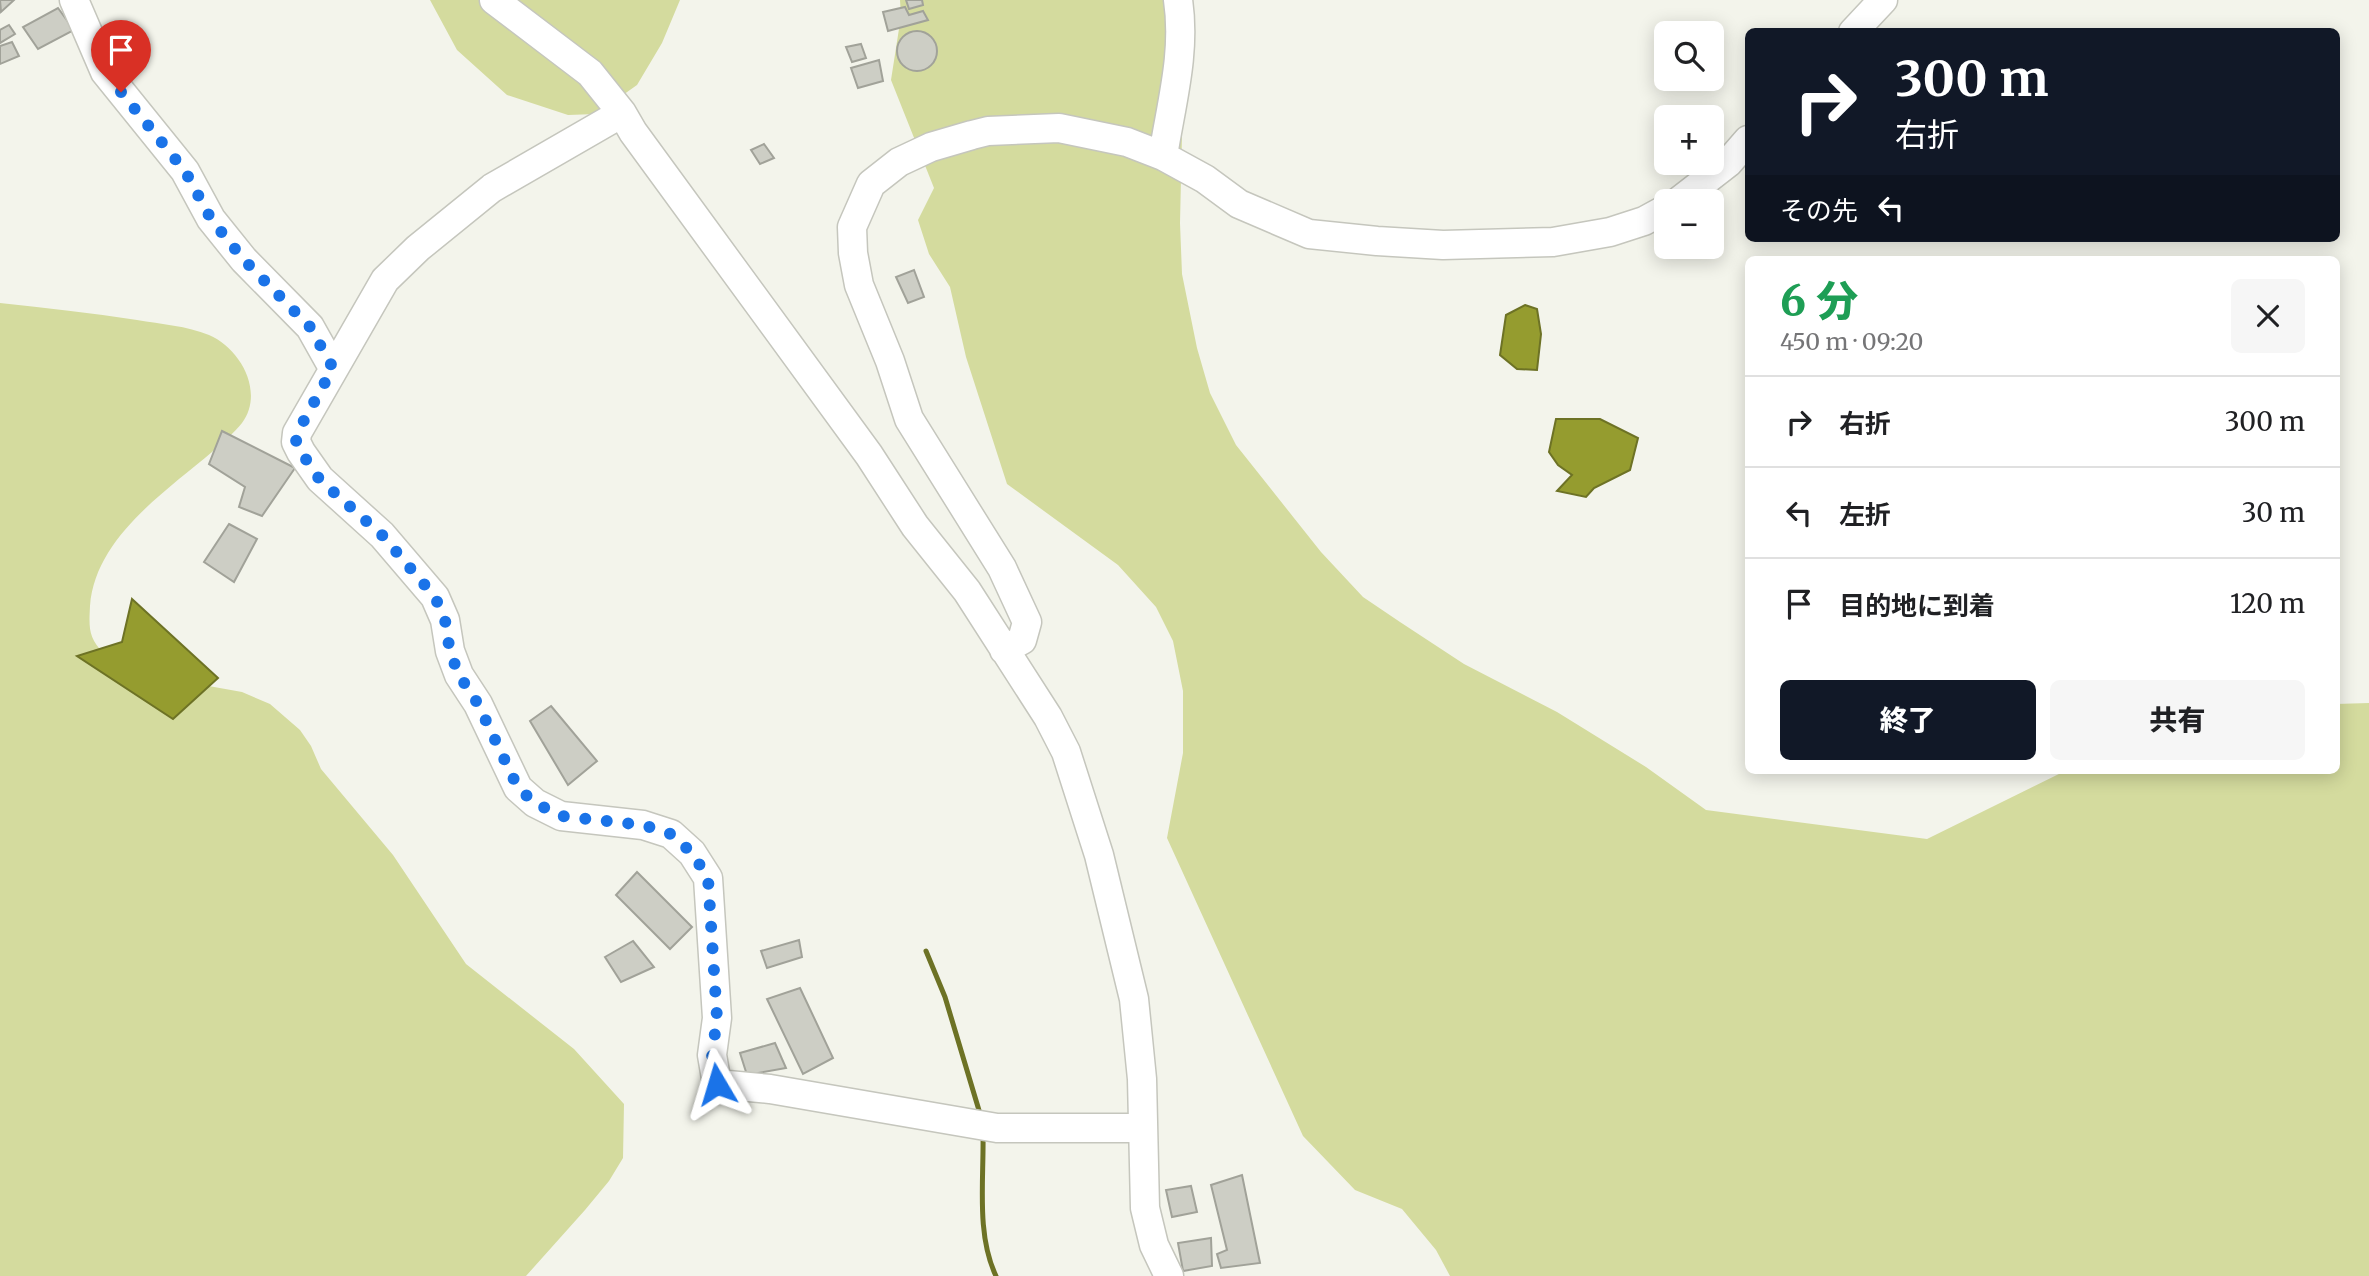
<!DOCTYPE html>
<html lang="ja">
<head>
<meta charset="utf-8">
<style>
	:root { --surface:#fff; --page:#f6f6f6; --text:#202124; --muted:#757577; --line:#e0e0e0; --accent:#111827 }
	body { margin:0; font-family:Merriweather,"Noto Sans JP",serif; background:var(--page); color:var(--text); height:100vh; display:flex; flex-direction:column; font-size:26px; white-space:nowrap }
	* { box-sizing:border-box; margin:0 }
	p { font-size:23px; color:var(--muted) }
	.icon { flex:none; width:38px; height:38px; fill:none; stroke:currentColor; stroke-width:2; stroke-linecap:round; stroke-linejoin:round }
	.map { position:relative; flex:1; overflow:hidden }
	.details { position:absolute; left:1745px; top:256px; width:595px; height:518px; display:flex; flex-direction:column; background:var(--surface); border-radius:10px; box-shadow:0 4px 18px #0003 }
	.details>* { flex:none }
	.top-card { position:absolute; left:1745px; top:28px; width:595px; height:214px; border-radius:10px; box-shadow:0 4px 18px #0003; background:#111827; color:#fff; overflow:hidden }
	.fabs { position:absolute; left:1654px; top:21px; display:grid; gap:14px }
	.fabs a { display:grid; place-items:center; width:70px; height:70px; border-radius:10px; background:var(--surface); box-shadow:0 4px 18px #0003; font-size:35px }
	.pin { position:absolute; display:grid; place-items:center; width:60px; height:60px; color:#fff; margin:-72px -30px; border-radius:50% 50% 50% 0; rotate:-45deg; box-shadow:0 0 7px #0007 }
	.pin .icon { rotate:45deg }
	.me { position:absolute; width:77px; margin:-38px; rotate:353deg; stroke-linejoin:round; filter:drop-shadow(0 0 5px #0008) }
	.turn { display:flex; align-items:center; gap:24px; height:147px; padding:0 35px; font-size:32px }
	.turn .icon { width:91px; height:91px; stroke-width:2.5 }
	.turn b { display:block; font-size:49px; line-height:60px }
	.then { display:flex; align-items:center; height:66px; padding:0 35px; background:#0003; gap:14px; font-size:26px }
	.round { display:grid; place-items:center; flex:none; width:74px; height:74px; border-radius:10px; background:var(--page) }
	.head { display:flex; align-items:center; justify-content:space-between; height:119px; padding:0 35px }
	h1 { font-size:42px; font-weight:800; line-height:52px; color:#1e9e55 }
	.primary-button { display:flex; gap:14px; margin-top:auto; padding:14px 35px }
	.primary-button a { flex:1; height:80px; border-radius:10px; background:var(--accent); color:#fff; font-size:28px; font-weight:800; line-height:80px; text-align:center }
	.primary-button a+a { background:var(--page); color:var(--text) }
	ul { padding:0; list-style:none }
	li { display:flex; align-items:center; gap:21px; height:91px; padding:0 35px; border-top:2px solid var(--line) }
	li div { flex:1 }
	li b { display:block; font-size:26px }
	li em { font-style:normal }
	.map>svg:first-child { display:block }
	.green { fill:#d4db9e }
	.water { fill:#959c2f; stroke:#6d7225; stroke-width:2 }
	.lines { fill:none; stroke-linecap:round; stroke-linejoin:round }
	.stream { stroke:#6d7225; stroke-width:5 }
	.building { fill:#cdcec5; stroke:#a1a299; stroke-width:2 }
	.minor-casing { stroke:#c5c6bd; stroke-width:31 }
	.minor { stroke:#fff; stroke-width:28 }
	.route { stroke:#1a73e8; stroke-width:12; stroke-dasharray:0 21.6 }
</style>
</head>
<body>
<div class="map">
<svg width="2369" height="1276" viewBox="0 0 2369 1276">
	<rect width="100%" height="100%" fill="#f3f4eb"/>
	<path class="green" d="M430 0H680L662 43 637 85 596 114 568 115 507 95 457 50Z
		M900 0H1185L1180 223 1182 274 1197 348 1210 393 1236 445 1321 552 1363 597 1400 622 1464 664 1557 712 1646 767 1706 810 1927 839 2067 770H2336V704L2369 703V1276H1450L1436 1250 1402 1209 1355 1190 1303 1136 1167 838 1183 753V691L1173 641 1156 607 1118 565 1007 484 966 357 950 287 929 254 918 220 934 188 891 80 901 16Z
		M0 303C46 308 91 313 137 320 161 324 187 326 209 335 240 348 265 392 242 423 234 433 222 443 212 452 165 492 95 538 90 606 89 628 88 637 104 654L203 685 242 692 270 704 300 730 311 746 321 769 393 855 466 964 574 1049 624 1104 623 1158 609 1181 585 1210 526 1276H0Z"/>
	<path class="water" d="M1525 305 1537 309 1541 334 1537 370 1517 369 1500 355 1506 315Z
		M1556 419H1600L1638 438 1630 470 1594 488 1586 497 1557 491 1572 475 1558 465 1549 452Z
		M132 599 218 678 173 719 77 656 122 642Z"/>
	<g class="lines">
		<path class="stream" d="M926 951 945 997 981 1117
			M983 1134C984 1180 976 1234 996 1276"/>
	</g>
	<path class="building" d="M0 0H14L1 12Z
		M906 0H922L923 5 909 9Z
		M905 7 909 15 923 11 928 20 888 31 883 12Z
		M58 8 74 30 38 49 23 27Z
		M9 25 15 34 0 43V30Z
		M897 51a20 20 0 1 1 40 0a20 20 0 1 1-40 0Z
		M12 42 19 56 0 64V46Z
		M861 44 866 58 852 62 846 47Z
		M879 60 883 81 858 88 851 68Z
		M764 144 774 158 760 164 751 150Z
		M914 270 924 297 908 303 896 277Z
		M222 431 295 468 262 516 239 507 245 487 209 464Z
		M229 524 257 539 234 582 204 562Z
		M551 706 597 761 568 785 530 721Z
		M637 872 692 927 670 949 616 895Z
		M799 940 802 957 767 968 761 951Z
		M633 941 654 967 621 982 605 957Z
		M800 988 833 1058 803 1074 767 999Z
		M775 1043 786 1068 747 1075 740 1053Z
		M1242 1175 1260 1263 1221 1268 1217 1254 1227 1250 1211 1185Z
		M1191 1186 1197 1212 1172 1217 1166 1190Z
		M1211 1238 1212 1266 1183 1271 1178 1243Z"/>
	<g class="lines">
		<defs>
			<path id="minor" d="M74 0 105 72 185 171 211 219 244 260 310 327 333 368
				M494 0 590 73 622 113 633 132 869 455 915 526 967 591 1048 717 1066 752 1099 855 1134 999 1142 1079 1145 1208 1154 1245 1169 1276
				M1853 32 1883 0
				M622 113 492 188 418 248 385 280 297 433 296 442 301 452 320 479 382 535 435 597 445 620 450 651 459 675 478 704 518 788 535 803 561 816 643 825 671 834 692 853 708 878 717 1018 712 1055 717 1084 770 1089 997 1128H1143
				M1163 156C1171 104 1186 53 1178 0
				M1679 201 1728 163 1748 140
				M1004 650 1022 640 1027 622 1002 568 909 419 890 361 859 285 853 253 852 227 871 184 899 162 931 147 972 135 988 131 1059 128 1127 142 1163 156 1205 179 1239 204 1309 234 1377 241 1443 245 1553 242 1610 232 1644 221 1666 209"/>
		</defs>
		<use href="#minor" class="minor-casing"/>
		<use href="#minor" class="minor"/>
	</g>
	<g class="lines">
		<path class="route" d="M121 92 185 171 211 219 244 260 310 327 333 368 297 433 296 442 301 452 320 480 382 535 435 597 445 620 450 652 459 675 478 704 518 788 535 803 561 816 643 825 671 834 692 853 708 878 717 1018 712 1055 717 1084"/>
	</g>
</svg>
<div class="fabs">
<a><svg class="icon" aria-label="search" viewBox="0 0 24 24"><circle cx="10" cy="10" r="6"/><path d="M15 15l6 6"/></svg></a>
<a>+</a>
<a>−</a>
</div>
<div class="pin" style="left:121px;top:92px;background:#d93025"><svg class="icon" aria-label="arrive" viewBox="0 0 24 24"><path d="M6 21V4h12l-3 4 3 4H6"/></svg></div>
<svg class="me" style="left:717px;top:1084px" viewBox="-20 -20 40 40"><path d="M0-17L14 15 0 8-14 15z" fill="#1a73e8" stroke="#fff" stroke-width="4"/></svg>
<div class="top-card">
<div class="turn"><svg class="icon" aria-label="right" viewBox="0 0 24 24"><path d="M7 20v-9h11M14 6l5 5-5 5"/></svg><div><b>300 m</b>右折</div></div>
<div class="then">その先<svg class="icon" aria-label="left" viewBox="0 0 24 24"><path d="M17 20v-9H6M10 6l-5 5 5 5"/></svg></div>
</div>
<section class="details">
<div class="head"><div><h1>6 分</h1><p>450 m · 09:20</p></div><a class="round"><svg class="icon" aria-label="close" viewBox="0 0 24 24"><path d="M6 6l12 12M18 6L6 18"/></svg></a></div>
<ul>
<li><svg class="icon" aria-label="right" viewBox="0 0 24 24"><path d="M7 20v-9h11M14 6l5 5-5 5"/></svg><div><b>右折</b></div><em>300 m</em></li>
<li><svg class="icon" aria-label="left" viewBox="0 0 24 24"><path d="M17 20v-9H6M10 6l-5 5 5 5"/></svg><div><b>左折</b></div><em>30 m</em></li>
<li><svg class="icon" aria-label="arrive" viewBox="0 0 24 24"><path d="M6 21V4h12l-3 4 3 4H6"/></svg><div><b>目的地に到着</b></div><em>120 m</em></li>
</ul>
<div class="primary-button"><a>終了</a><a>共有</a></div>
</section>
</div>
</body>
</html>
